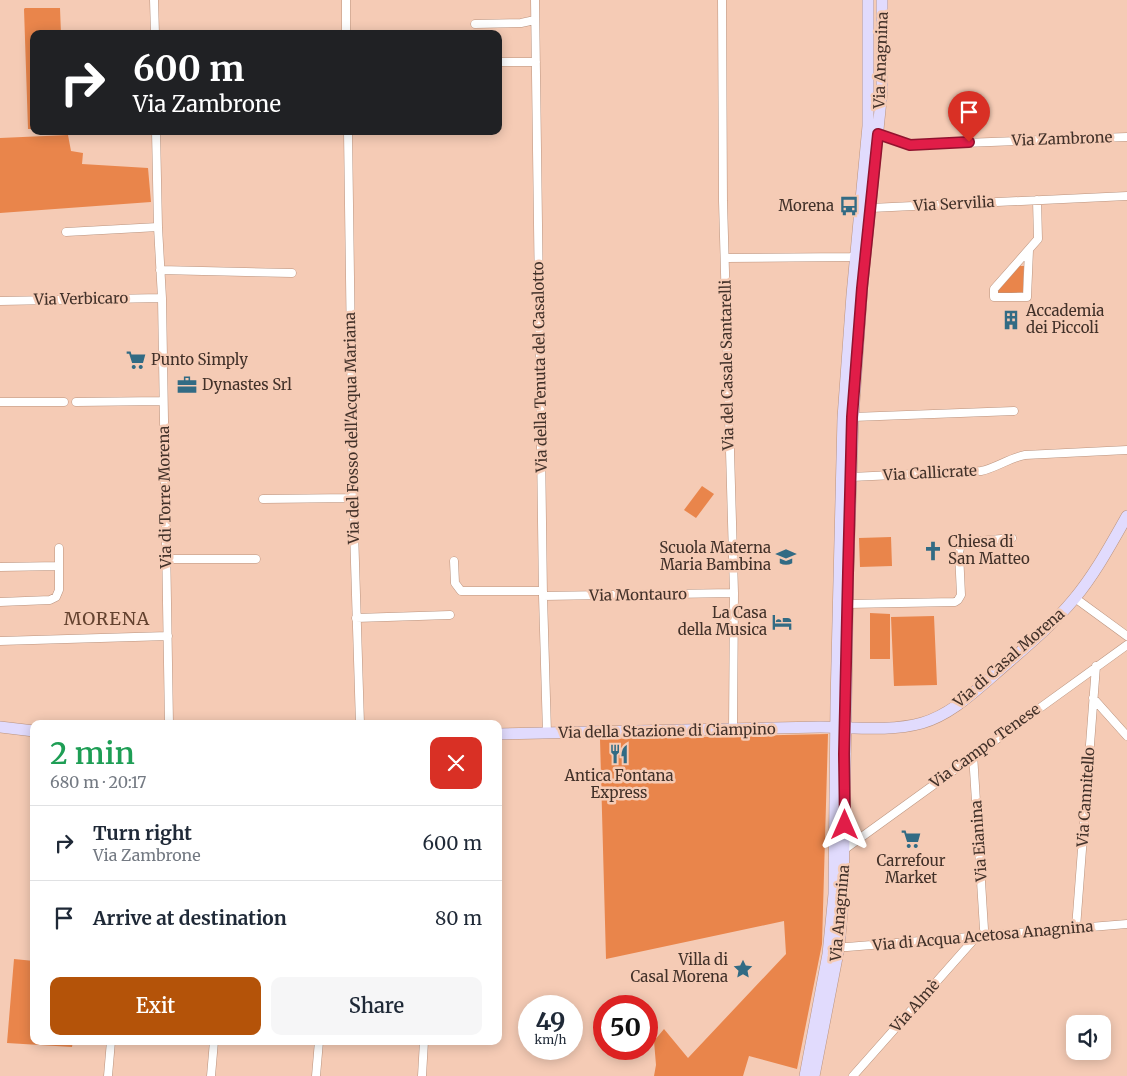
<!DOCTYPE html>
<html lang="en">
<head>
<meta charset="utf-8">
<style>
	:root { --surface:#fff; --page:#f6f6f7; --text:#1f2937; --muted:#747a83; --line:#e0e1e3; --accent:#b45309 }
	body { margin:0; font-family:Merriweather,serif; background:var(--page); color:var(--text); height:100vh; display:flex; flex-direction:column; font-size:19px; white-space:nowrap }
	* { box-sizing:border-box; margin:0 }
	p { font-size:16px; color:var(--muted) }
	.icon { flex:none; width:28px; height:28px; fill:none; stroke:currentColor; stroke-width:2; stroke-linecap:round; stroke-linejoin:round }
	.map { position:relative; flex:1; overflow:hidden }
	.side { position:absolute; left:30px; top:720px; width:472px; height:325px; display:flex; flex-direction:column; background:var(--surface); border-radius:10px; box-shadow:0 2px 12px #0003 }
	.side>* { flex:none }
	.top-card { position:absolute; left:30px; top:30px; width:472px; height:105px; border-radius:10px; box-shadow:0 2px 12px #0003; background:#202124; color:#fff; overflow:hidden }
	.tools { position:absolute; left:1066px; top:1015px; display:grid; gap:10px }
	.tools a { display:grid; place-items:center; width:45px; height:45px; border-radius:10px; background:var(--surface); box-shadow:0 2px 12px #0003; font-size:25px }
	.speed { position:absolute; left:518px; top:995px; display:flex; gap:10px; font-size:25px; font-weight:700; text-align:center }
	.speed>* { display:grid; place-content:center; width:65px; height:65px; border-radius:50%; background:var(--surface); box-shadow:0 2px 12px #0003; line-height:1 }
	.speed small { font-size:12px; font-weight:400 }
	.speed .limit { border:8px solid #d22; background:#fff; color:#111 }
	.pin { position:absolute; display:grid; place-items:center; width:42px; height:42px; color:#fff; margin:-51px -21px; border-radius:50% 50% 50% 0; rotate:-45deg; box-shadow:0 0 5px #0007 }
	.pin .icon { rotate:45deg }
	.me { position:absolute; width:55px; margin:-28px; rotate:0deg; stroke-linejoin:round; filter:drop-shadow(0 0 4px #0008) }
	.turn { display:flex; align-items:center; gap:18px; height:105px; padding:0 20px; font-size:22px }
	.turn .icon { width:65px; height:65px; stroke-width:2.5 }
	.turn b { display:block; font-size:35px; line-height:42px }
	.round { display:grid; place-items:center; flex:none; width:52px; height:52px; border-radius:10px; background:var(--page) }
	.headline { display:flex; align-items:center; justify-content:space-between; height:85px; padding:0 20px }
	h1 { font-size:30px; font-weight:600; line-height:38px; color:#1e9e55 }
	.cta { display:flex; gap:10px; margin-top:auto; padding:10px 20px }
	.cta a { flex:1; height:58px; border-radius:10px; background:var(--accent); color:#fff; font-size:20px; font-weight:600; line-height:58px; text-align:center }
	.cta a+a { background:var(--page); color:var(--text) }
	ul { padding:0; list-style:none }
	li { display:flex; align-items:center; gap:15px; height:75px; padding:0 20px; border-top:1px solid var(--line) }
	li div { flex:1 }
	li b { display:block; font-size:19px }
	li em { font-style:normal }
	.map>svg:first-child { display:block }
	.green { fill:#e9854b }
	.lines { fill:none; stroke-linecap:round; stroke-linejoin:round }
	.street-casing { stroke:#ba937e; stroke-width:9 }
	.secondary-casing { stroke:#ba937e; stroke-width:12 }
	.street { stroke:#fff; stroke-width:8 }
	.secondary { stroke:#e1dbfd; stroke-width:11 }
	.route-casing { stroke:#92132f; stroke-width:12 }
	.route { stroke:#e11d48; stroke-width:9 }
	.labels { text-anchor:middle; stroke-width:5; stroke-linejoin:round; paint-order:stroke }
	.street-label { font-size:15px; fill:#423129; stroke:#f5cbb5 }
	.poi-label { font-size:15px; fill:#423129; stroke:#f5cbb5; text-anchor:end }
	.quarter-label { font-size:18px; letter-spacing:1px; fill:#64422f; stroke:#f5cbb5 }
</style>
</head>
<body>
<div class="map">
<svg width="1127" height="1076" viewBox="0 0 1127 1076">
	<rect width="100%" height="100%" fill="#f5cbb5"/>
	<path class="green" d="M25 8H60L61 34H34V129H28L24 9Z
		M68 135 71 151 83 153 82 164 148 168 151 202 0 213V138Z
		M1019 266H1024L1023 292 998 294V290Z
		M702 486 714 494 696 518 684 510Z
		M891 537 892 566 860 567 859 538Z
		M870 613 890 614V659H870Z
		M934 616 937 685 894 686 891 617Z
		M828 734 822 944 797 1069 749 1056 743 1076H654L656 1065 654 1041 664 1029 688 1058 786 954 784 921 606 959 600 739Z
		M14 959 34 961V1041H73L72 1047 7 1043Z"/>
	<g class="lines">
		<defs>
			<path id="street" d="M154 0 155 34
				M346 0V34
				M535 0 543 596 547 733
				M722 0 723 201 734 593 733 730
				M475 24 521 23 535 20
				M499 62H536
				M156 131 158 227 162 298 169 724
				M348 131 353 498 360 724
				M878 134 910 145 1127 137
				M871 208 1127 196
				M66 232 158 227
				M1029 250 1027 297H994V289L1038 239 1037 200
				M725 258 851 257 856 255
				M160 270 292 273
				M0 301 162 298
				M0 402H64
				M76 402 163 401
				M853 417 1014 411
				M851 477 981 471C996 468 1009 458 1025 455L1127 450
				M263 499 353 498
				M59 548V566
				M166 559H256
				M454 561 455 583 461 591H543
				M0 567 59 566V590L56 597 50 600 0 602
				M543 596 734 593
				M1075 598 1127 636
				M847 604 955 602 958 600 961 595 959 552 961 545 968 542 1012 538
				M356 618 450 615
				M0 641 168 636
				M1093 698 1127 736
				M973 754 984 929
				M845 849 1127 645
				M1076 928 1096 666
				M836 944 839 947H847L1127 924
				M108 1076 111 1041
				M211 1076 214 1041
				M316 1076 319 1041
				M422 1076 424 1041
				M853 1076 977 936"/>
			<path id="secondary" d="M0 727 34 731
				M499 734 820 727C853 727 889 732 922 723 950 715 973 693 994 675 1021 651 1051 627 1074 599 1095 574 1111 544 1127 516
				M805 1076 828 954 834 894 836 703 843 418 852 295 868 126V0
				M814 1076 839 947 843 900 848 573 853 417 862 288 882 90V0"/>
		</defs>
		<use href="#street" class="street-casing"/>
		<use href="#secondary" class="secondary-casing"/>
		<use href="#street" class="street"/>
		<use href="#secondary" class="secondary"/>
	</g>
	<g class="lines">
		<defs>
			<path id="route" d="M845 825 844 754 848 573 852 417 862 288 878 134 910 145 969 142"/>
		</defs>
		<use href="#route" class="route-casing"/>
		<use href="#route" class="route"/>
	</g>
	<defs>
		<symbol id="bus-bare" viewBox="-9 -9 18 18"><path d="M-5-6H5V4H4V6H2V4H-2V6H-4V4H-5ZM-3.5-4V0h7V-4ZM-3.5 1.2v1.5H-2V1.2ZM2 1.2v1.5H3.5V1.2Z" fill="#326b84" stroke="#f5cbb5" stroke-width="2.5" paint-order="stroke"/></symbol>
		<symbol id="building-bare" viewBox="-9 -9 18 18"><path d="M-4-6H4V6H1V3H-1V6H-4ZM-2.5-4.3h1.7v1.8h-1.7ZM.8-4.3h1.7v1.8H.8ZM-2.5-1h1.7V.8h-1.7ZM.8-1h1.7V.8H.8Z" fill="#326b84" stroke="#f5cbb5" stroke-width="2.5" paint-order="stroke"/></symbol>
		<symbol id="supermarket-bare" viewBox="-9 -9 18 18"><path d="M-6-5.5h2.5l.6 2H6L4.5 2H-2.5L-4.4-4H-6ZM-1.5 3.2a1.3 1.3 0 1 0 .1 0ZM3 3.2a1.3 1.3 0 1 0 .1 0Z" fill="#326b84" stroke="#f5cbb5" stroke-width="2.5" paint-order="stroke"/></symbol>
		<symbol id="office-bare" viewBox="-9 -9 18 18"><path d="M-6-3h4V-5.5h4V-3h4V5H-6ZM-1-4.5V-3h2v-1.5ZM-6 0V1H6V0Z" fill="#326b84" stroke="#f5cbb5" stroke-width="2.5" paint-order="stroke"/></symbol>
		<symbol id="church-bare" viewBox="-9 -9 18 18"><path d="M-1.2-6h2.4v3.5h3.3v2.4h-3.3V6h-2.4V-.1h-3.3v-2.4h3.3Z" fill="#326b84" stroke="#f5cbb5" stroke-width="2.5" paint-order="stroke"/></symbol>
		<symbol id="school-bare" viewBox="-9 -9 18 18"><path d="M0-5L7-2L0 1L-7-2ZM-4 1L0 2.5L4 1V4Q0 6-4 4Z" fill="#326b84" stroke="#f5cbb5" stroke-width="2.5" paint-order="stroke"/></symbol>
		<symbol id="hotel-bare" viewBox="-9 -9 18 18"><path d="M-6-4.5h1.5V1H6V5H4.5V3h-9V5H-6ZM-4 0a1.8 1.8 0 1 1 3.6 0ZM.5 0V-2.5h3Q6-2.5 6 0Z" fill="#326b84" stroke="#f5cbb5" stroke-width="2.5" paint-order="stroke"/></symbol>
		<symbol id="restaurant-bare" viewBox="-9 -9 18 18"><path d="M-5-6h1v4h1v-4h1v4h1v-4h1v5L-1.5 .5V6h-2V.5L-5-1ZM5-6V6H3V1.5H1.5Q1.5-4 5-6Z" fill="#326b84" stroke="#f5cbb5" stroke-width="2.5" paint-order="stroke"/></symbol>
		<symbol id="sight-bare" viewBox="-9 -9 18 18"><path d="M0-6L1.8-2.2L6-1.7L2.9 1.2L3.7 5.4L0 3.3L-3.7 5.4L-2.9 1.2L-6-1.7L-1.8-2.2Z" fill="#326b84" stroke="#f5cbb5" stroke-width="2.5" paint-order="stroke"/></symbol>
	</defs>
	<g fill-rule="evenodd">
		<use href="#bus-bare" x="835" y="192" width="28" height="28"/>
		<use href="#building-bare" x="997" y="306" width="28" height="28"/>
		<use href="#supermarket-bare" x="122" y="346" width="28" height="28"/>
		<use href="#office-bare" x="173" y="371" width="28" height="28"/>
		<use href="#church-bare" x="919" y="537" width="28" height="28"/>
		<use href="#school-bare" x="772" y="543" width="28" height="28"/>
		<use href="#hotel-bare" x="768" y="608" width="28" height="28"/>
		<use href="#restaurant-bare" x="605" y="740" width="28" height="28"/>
		<use href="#supermarket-bare" x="897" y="825" width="28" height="28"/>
		<use href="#sight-bare" x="729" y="955" width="28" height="28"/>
	</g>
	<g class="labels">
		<g class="street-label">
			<text transform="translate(881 60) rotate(-88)" y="5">Via Anagnina</text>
			<text transform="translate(1062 139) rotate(-2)" y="5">Via Zambrone</text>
			<text transform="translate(954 204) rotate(-3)" y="5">Via Servilia</text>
			<text transform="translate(81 299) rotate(-1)" y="5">Via Verbicaro</text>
			<text transform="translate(727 365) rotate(-91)" y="5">Via del Casale Santarelli</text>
			<text transform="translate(540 367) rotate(-91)" y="5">Via della Tenuta del Casalotto</text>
			<text transform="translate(352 428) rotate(-91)" y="5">Via del Fosso dell'Acqua Mariana</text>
			<text transform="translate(930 473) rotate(-3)" y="5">Via Callicrate</text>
			<text transform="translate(165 497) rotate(-91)" y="5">Via di Torre Morena</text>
			<text transform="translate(638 595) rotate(-1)" y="5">Via Montauro</text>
			<text transform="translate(1009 658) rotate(-41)" y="5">Via di Casal Morena</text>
			<text transform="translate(667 731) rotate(-1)" y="5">Via della Stazione di Ciampino</text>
			<text transform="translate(985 746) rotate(-36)" y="5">Via Campo Tenese</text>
			<text transform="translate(1086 797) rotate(-86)" y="5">Via Cannitello</text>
			<text transform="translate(979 841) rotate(-94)" y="5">Via Eianina</text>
			<text transform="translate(840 913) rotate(-85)" y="5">Via Anagnina</text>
			<text transform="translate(983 936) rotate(-5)" y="5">Via di Acqua Acetosa Anagnina</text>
			<text transform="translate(915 1006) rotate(-48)" y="5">Via Almè</text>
		</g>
		<g class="poi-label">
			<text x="834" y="211">Morena</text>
			<text x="1026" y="316" text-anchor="start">Accademia<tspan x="1026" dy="17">dei Piccoli</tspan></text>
			<text x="151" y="365" text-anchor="start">Punto Simply</text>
			<text x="202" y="390" text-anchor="start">Dynastes Srl</text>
			<text x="948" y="547" text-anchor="start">Chiesa di<tspan x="948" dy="17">San Matteo</tspan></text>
			<text x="771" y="553">Scuola Materna<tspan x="771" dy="17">Maria Bambina</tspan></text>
			<text x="767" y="618">La Casa<tspan x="767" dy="17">della Musica</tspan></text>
			<text x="619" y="781" text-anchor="middle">Antica Fontana<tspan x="619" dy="17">Express</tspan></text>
			<text x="911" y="866" text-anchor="middle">Carrefour<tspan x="911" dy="17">Market</tspan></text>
			<text x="728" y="965">Villa di<tspan x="728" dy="17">Casal Morena</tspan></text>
		</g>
		<g class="quarter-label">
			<text x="107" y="625">MORENA</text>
		</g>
	</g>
</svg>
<div class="tools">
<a><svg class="icon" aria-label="sound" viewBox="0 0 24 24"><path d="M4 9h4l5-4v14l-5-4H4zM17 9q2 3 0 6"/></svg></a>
</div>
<div class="speed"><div>49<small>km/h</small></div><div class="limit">50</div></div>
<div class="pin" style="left:969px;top:142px;background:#d93025"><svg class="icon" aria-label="arrive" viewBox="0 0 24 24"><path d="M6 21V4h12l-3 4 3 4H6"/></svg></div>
<svg class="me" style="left:845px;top:825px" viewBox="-20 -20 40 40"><path d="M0-17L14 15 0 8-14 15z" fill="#e11d48" stroke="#fff" stroke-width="4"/></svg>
<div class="top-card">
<div class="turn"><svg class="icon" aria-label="right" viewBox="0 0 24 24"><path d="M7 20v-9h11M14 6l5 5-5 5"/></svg><div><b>600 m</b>Via Zambrone</div></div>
</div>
<section class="side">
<div class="headline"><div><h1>2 min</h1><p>680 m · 20:17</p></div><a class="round" style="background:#d93025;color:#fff"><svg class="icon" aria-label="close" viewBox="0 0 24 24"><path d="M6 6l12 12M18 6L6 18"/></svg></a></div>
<ul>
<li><svg class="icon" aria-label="right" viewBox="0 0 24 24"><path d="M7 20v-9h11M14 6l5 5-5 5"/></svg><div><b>Turn right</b><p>Via Zambrone</p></div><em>600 m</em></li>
<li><svg class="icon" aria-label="arrive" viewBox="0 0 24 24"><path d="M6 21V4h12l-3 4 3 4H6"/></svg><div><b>Arrive at destination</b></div><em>80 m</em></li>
</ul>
<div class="cta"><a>Exit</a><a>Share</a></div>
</section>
</div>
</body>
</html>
